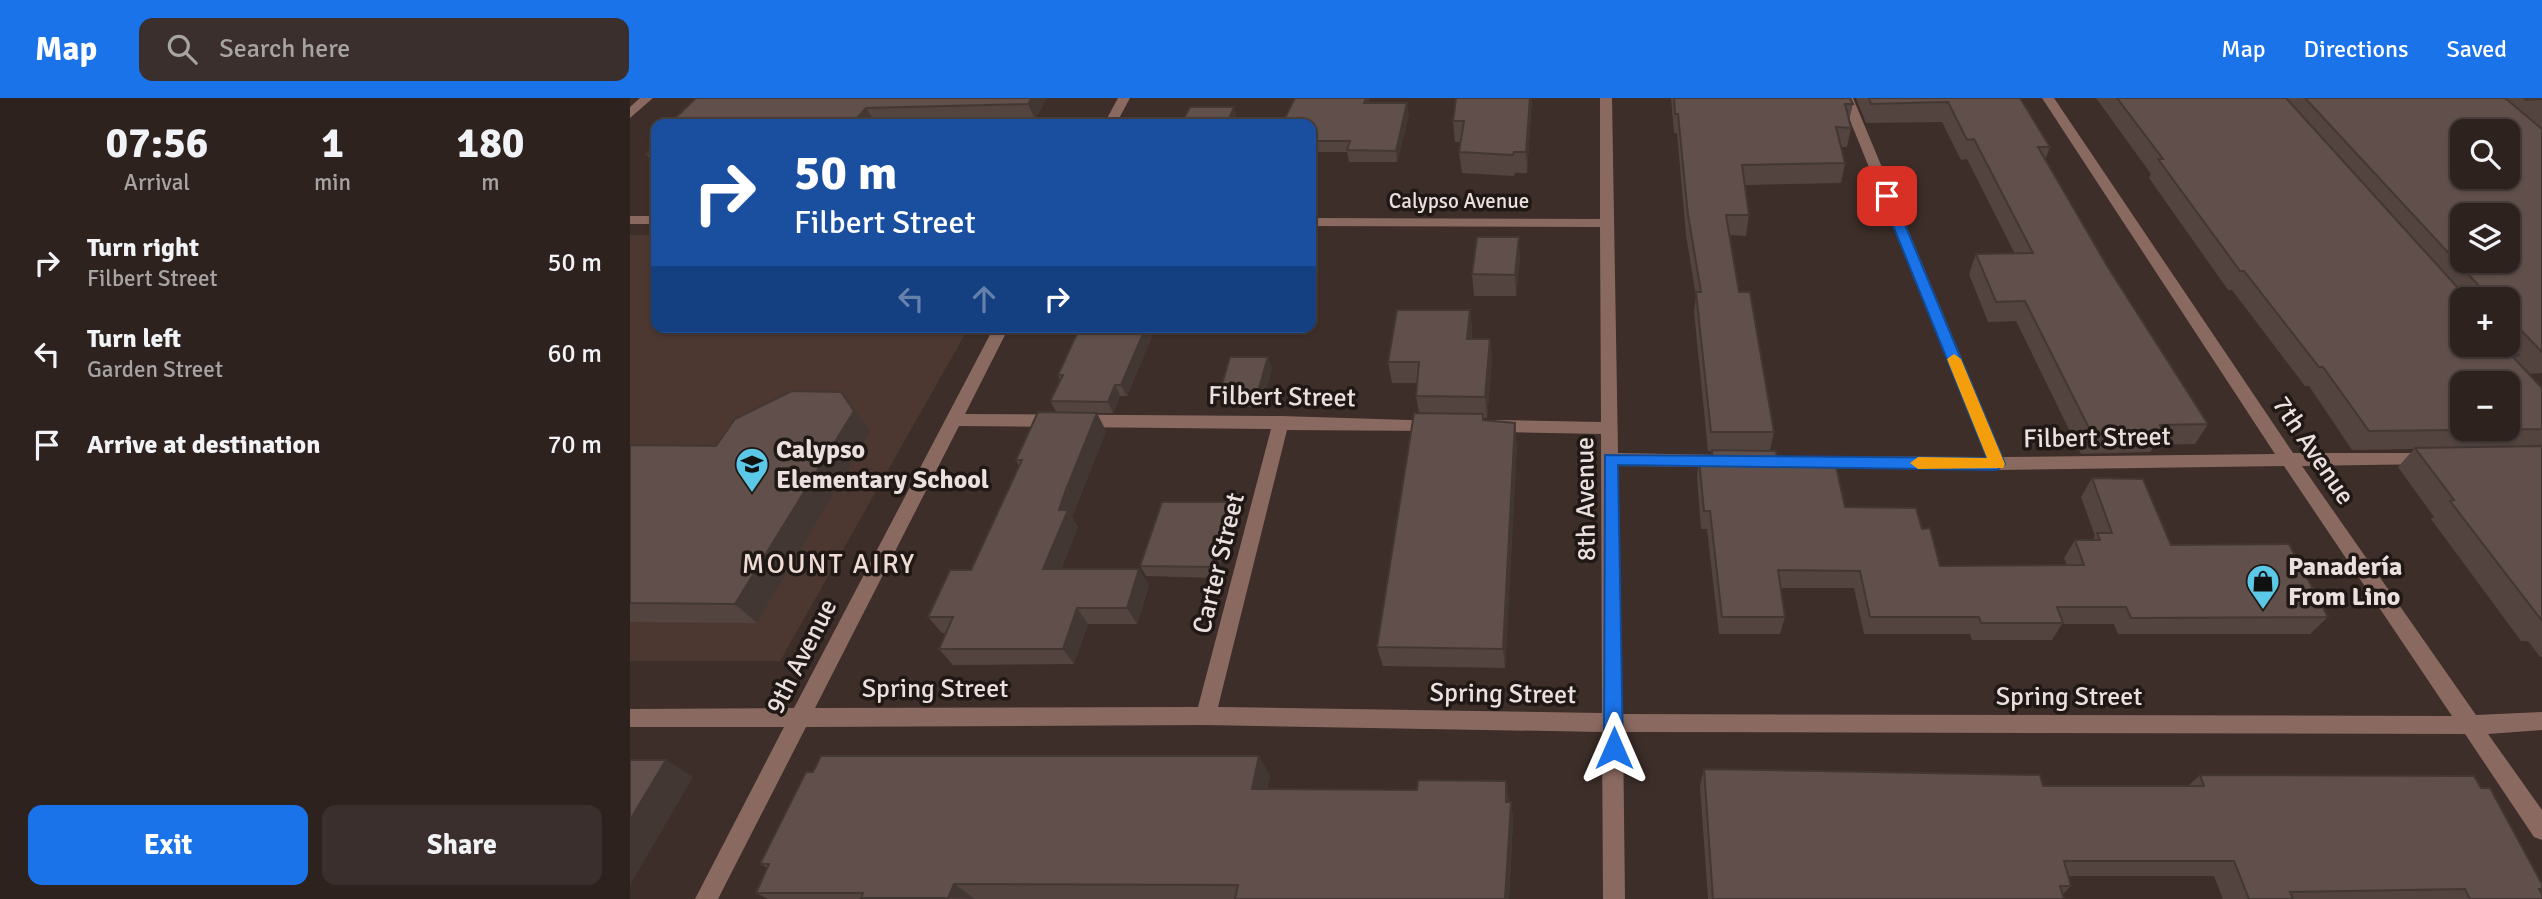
<!DOCTYPE html>
<html lang="en">
<head>
<meta charset="utf-8">
<style>
	:root { --surface:#2e221f; --page:#3a2f2c; --text:#f1f3f6; --muted:#a7a4a4; --line:#493f3d; --accent:#1a73e8 }
	body { margin:0; font-family:Signika,sans-serif; background:var(--page); color:var(--text); height:100vh; display:flex; flex-direction:column; font-size:26px; white-space:nowrap }
	* { box-sizing:border-box; margin:0 }
	p { font-size:23px; color:var(--muted) }
	.icon { flex:none; width:38px; height:38px; fill:none; stroke:currentColor; stroke-width:2; stroke-linecap:round; stroke-linejoin:round }
	.map { position:relative; flex:1; overflow:hidden }
	.sheet { display:flex; flex-direction:column; background:var(--surface); width:630px }
	.sheet>* { flex:none }
	.top-card { position:absolute; left:21px; top:21px; width:665px; height:214px; border-radius:14px; box-shadow:0 2px 5px #0004,0 0 0 2px var(--line); background:#1a4fa0; color:#fff; overflow:hidden }
	.controls { position:absolute; left:1820px; top:21px; display:grid; gap:14px }
	.controls a { display:grid; place-items:center; width:70px; height:70px; border-radius:14px; background:var(--surface); box-shadow:0 2px 5px #0004,0 0 0 2px var(--line); font-size:35px }
	.pin { position:absolute; display:grid; place-items:center; width:60px; height:60px; color:#fff; margin:-30px; border-radius:14px; box-shadow:0 4px 10px #0006 }
	.me { position:absolute; width:77px; margin:-38px; rotate:0deg; stroke-linejoin:round; filter:drop-shadow(0 0 5px #0008) }
	.turn { display:flex; align-items:center; gap:24px; height:147px; padding:0 28px; font-size:32px }
	.turn .icon { width:91px; height:91px; stroke-width:2.5 }
	.turn b { display:block; font-size:49px; line-height:60px }
	.lanes { display:flex; align-items:center; height:66px; padding:0 28px; background:#0003; justify-content:center; gap:35px; direction:ltr }
	.lanes .off { opacity:.35 }
	.eta { display:flex; justify-content:space-evenly; align-items:center; height:119px; text-align:center }
	.eta b { font-size:42px; font-weight:800; line-height:49px }
	.primary-button { display:flex; gap:14px; margin-top:auto; padding:14px 28px }
	.primary-button a { flex:1; height:80px; border-radius:14px; background:var(--accent); color:#fff; font-size:28px; font-weight:800; line-height:80px; text-align:center }
	.primary-button a+a { background:var(--page); color:var(--text) }
	ul { padding:0; list-style:none }
	li { display:flex; align-items:center; gap:21px; height:91px; padding:0 28px }
	li div { flex:1 }
	li b { display:block; font-size:26px }
	li em { font-style:normal }
	header { display:flex; align-items:center; gap:42px; box-sizing:border-box; height:98px; padding:0 35px; background:var(--accent); color:#fff }
	header strong { font-size:33px }
	nav { display:flex; gap:38px; margin-inline-start:auto; font-size:24px }
	.search { width:490px; height:63px; background:var(--page); display:flex; align-items:center; gap:18px; box-sizing:border-box; padding:0 24px; border-radius:14px; color:var(--muted); font-size:26px }
	main { display:flex; flex:1; min-height:0 }
	.map>svg:first-child { display:block }
	.built { fill:#4d3831 }
	.lines { fill:none; stroke-linecap:round; stroke-linejoin:round }
	.minor { fill:#8a6a60; fill-rule:evenodd }
	.wall { fill:#534440; fill-rule:evenodd }
	.shaded-wall { fill:#433734 }
	.building { fill:#604f4a; stroke:#433734; stroke-width:2; fill-rule:evenodd }
	.route { fill:#1a73e8; stroke:#114b97; stroke-width:2 }
	.slow { fill:#f59e0b }
	.labels { text-anchor:middle; stroke-width:7; stroke-linejoin:round; paint-order:stroke }
	.far-street-label { font-size:21px; fill:#ebe0dd; stroke:#1f1815 }
	.street-label { font-size:26px; fill:#ebe0dd; stroke:#1f1815 }
	.poi-label { font-size:26px; font-weight:bold; fill:#ebe0dd; stroke:#1f1815; text-anchor:start }
	.neighbourhood-label { font-size:28px; letter-spacing:2px; fill:#f0dcd5; stroke:#1f1815 }
</style>
</head>
<body>
<header>
<strong>Map</strong>
<div class="search"><svg class="icon" aria-label="search" viewBox="0 0 24 24"><circle cx="10" cy="10" r="6"/><path d="M15 15l6 6"/></svg>Search here</div>
<nav><a>Map</a><a>Directions</a><a>Saved</a></nav>
</header>
<main>
<section class="sheet">
<div class="eta">
<div><b>07:56</b><p>Arrival</p></div>
<div><b>1</b><p>min</p></div>
<div><b>180</b><p>m</p></div>
</div>
<ul>
<li><svg class="icon" aria-label="right" viewBox="0 0 24 24"><path d="M7 20v-9h11M14 6l5 5-5 5"/></svg><div><b>Turn right</b><p>Filbert Street</p></div><em>50 m</em></li>
<li><svg class="icon" aria-label="left" viewBox="0 0 24 24"><path d="M17 20v-9H6M10 6l-5 5 5 5"/></svg><div><b>Turn left</b><p>Garden Street</p></div><em>60 m</em></li>
<li><svg class="icon" aria-label="arrive" viewBox="0 0 24 24"><path d="M6 21V4h12l-3 4 3 4H6"/></svg><div><b>Arrive at destination</b></div><em>70 m</em></li>
</ul>
<div class="primary-button"><a>Exit</a><a>Share</a></div>
</section>
<div class="map">
<svg width="1912" height="801" viewBox="0 0 1912 801">
	<rect width="100%" height="100%" fill="#3d2e29"/>
	<path class="built" d="M0 137H26V229H339L150 563H0Z"/>
	<g class="lines">
		<path class="minor" d="M10 0H23L0 20V9Z
			M488 0H500L486 26H474Z
			M970 0H982L988 355 1093 357 1101 363 1093 369 988 368 992 616 1822 618 1654 368 1367 372 1175 369 1172 364 1181 358 1356 359 1211 0H1223L1373 359 1645 356 1412 0H1424L1663 355H1806L1808 360 1806 365 1800 366 1672 368 1846 617 1912 614V632L1858 636 1912 712V742L1904 739 1835 636 993 634 995 801H973L972 634 576 627 176 629 88 801H65L154 629H0V611L164 610 364 229H379L335 316 651 318 811 323 813 327 811 331 805 333 657 332 588 609 972 615 971 336 864 334 856 328 864 322 971 324 970 129 681 128V120L970 121ZM329 328 641 331 568 609 185 610Z
			M0 118H26V126H0Z"/>
	</g>
	<path class="wall" d="M66 0H417L405 21 245 24Z
		M902 0 897 75H885L884 78 832 75 829 54 831 44H825L823 23Z
		M1041 0H1220L1223 6 1219 23 1221 30 1217 49H1211L1215 65 1211 85 1115 87 1119 117 1116 138 1100 137 1109 194 1144 334 1140 353 1147 360 1215 409 1292 431 1310 468 1437 467 1434 460 1445 442H1463L1465 438 1451 399 1462 380 1541 447 1698 519 1680 536H1488L1484 526H1432L1422 542H1342L1340 536H1234L1224 490H1151L1155 519 1150 536H1089L1077 431H1071L1067 379 1069 361H1081L1082 353H1078L1064 214 1066 198 1056 137 1047 35H1044Z
		M1226 0H1390L1420 49 1415 62 1479 171 1578 326 1565 346 1525 347 1520 354 1451 356 1386 223 1358 224 1339 176 1346 156H1385L1337 61 1331 62 1312 24 1236 25Z
		M1466 0H1912V275L1899 276 1912 290V559H1910L1898 543H1891L1801 421 1804 419 1768 369 1784 351 1722 352 1679 288H1675L1602 192H1598L1519 80 1521 76ZM1832 201H1878V247Z
		M739 5 779 16 767 64H719L717 54H681V26Z
		M26 39V69L16 56 24 47 21 44Z
		M890 160 886 198H844L842 176Z
		M840 212 842 233V241H860L862 262 857 320H854V323L887 346 875 570 753 568 747 549 789 315 786 298 787 285H762L758 264Z
		M450 229H526L497 298H490L483 315H427L420 303 430 282 428 277Z
		M642 270 631 309H593L589 297Z
		M211 294 241 333 127 525 0 524V347L86 348Z
		M476 333 445 411 442 419 448 429 431 471H509L519 488 507 526H458L444 566 323 567 309 551 316 535H312L298 519 341 472 389 368 386 362Z
		M600 404 604 414 587 480 516 478 510 468Z
		M1074 671 1413 688H1558L1570 677 1912 786V792L1910 793 1912 801H1593L1584 778H1439L1441 788 1433 796 1434 801H1078L1070 688Z
		M640 677 637 691 879 701V704H881L883 722 879 801H138L126 795 138 770 130 766Z"/>
	<path class="shaded-wall" d="M402 0H417L405 21 398 6Z
		M736 0H740L736 16 734 5Z
		M900 0H902L897 75 896 54Z
		M777 5 779 16 767 64 766 53Z
		M604 9 609 26H597Z
		M236 10 245 24 243 26H222Z
		M889 139 890 160 886 198 885 177Z
		M840 212 842 233 840 262 837 241Z
		M516 229H526L497 298 491 287Z
		M860 241 862 262 857 320 855 299Z
		M638 259 642 270 631 309 627 297Z
		M485 287 490 298 483 315 478 304Z
		M211 294 241 333 127 525 105 506Z
		M467 315 476 333 445 411 442 419 448 429 425 488 413 471 429 412 435 394Z
		M885 325 887 346 875 570 873 551Z
		M600 404 604 414 587 480 582 469Z
		M509 471 519 488 507 526 497 510Z
		M447 510 458 526 444 566 433 551Z
		M629 658 640 677 633 709 622 691Z
		M36 662 63 679 0 787V722Z
		M876 683 879 701 878 722 876 704Z
		M881 704 883 722 879 801H875Z
		M324 786 345 801 318 800Z"/>
	<path class="building" d="M66 0H402L398 6 236 10 222 26H39Z
		M665 0H736L734 5H777L766 53 717 52 720 43H681V26H652Z
		M826 0H900L896 54H884L883 57 829 54 834 23H823Z
		M1044 0H1220L1223 6H1215L1221 30 1206 29 1215 65 1112 67 1119 117H1096L1109 194H1120L1144 334H1081L1066 194H1071L1058 117 1048 16H1045Z
		M1239 0H1390L1420 49H1408L1479 171 1578 326 1530 327 1533 334 1462 336 1395 203 1366 204 1346 156 1403 155 1344 41 1337 42 1318 4 1241 6Z
		M1487 0H1656L1838 201H1832V247H1878V244L1889 257 1883 259 1912 290V331L1739 333 1693 269H1689L1614 173H1610L1528 61H1533ZM1832 285H1878V331H1832Z
		M1675 0H1875L1912 31V254L1885 226 1878 227V201H1850V189ZM1832 33H1878V79H1832ZM1832 117H1878V163H1832Z
		M1894 0H1912V1L1896 2Z
		M560 9H604L597 26H551Z
		M26 45V56H16Z
		M847 139H889L885 177 842 176Z
		M767 212H840L837 241H860L855 299 786 298 789 264H758Z
		M450 229H516L491 287H485L478 304 420 303 433 277H428Z
		M600 259H638L627 297H589Z
		M162 293 211 294 224 313 105 506 0 505V347L86 348 105 321Z
		M408 314 467 315 435 394 429 412H438L413 471H509L497 510H447L433 551H309L323 519H298L320 472H341L392 362H386Z
		M784 315 853 316V322L885 325 873 551 747 549Z
		M1912 348V523L1820 403 1824 402 1785 350Z
		M1082 352 1146 353 1147 360 1204 359 1215 409 1286 410 1292 431 1300 430 1310 468 1454 467 1445 442H1470L1467 435H1482L1462 380 1513 381 1541 447 1659 446 1698 519 1501 520 1496 509H1427L1433 525H1351L1349 519H1240L1230 473 1148 472 1155 519H1092L1080 413H1074L1069 361H1083Z
		M532 404H600L582 469 510 468Z
		M191 658H629L622 691 787 692 788 682 876 683V704H881L875 801H605L608 787 324 786 318 800H231L233 795H126L139 766H130L176 674H183Z
		M0 662H36L0 722Z
		M1074 671 1410 677 1413 688H1574L1570 677 1844 678 1851 690H1860L1912 786V791H1909L1912 796V801H1840L1835 791 1660 794 1663 801H1619L1604 763H1434L1441 788H1430L1434 801H1083Z"/>
	<path class="route" d="M1257 94 1263 98 1375 366 1367 372 988 367 993 650 991 657 984 659 977 657 974 650 975 357 1357 360 1251 98Z"/>
	<path class="slow" d="M1324 256 1331 261 1375 366 1373 370 1288 371 1280 365 1288 359 1357 360 1317 261Z"/>
	<defs>
		<symbol id="school-pin" viewBox="-11 -11 22 30"><path d="M0 17L-7.5 6A9.5 9.5 0 1 1 7.5 6Z" fill="#5ac8e6" stroke="#1f1815"/><path d="M0-5L7-2L0 1L-7-2ZM-4 1L0 2.5L4 1V4Q0 6-4 4Z" fill="#111"/></symbol>
		<symbol id="shop-pin" viewBox="-11 -11 22 30"><path d="M0 17L-7.5 6A9.5 9.5 0 1 1 7.5 6Z" fill="#5ac8e6" stroke="#1f1815"/><path d="M-5-2.5h2.3a2.7 3.5 0 0 1 5.4 0H5L5.5 6h-11ZM-1.5-2.5h3a1.5 2.3 0 0 0-3 0Z" fill="#111"/></symbol>
	</defs>
	<g fill-rule="evenodd">
		<use href="#school-pin" x="103" y="347" width="38" height="52"/>
		<use href="#shop-pin" x="1614" y="464" width="38" height="52"/>
	</g>
	<g class="labels">
		<g class="far-street-label">
			<text x="829" y="110">Calypso Avenue</text>
		</g>
		<g class="street-label">
			<text transform="translate(652 298) rotate(1)" y="9">Filbert Street</text>
			<text transform="translate(1467 339) rotate(-1)" y="9">Filbert Street</text>
			<text transform="translate(1684 352) rotate(56)" y="9">7th Avenue</text>
			<text transform="translate(955 401) rotate(-91)" y="9">8th Avenue</text>
			<text transform="translate(588 465) rotate(-76)" y="9">Carter Street</text>
			<text transform="translate(171 558) rotate(-63)" y="9">9th Avenue</text>
			<text x="305" y="599">Spring Street</text>
			<text transform="translate(873 595) rotate(1)" y="9">Spring Street</text>
			<text x="1439" y="607">Spring Street</text>
		</g>
		<g class="poi-label">
			<text x="146" y="360">Calypso<tspan x="146" dy="30">Elementary School</tspan></text>
			<text x="1658" y="477">Panadería<tspan x="1658" dy="30">From Lino</tspan></text>
		</g>
		<g class="neighbourhood-label">
			<text x="199" y="475">MOUNT AIRY</text>
		</g>
	</g>
</svg>
<div class="controls">
<a><svg class="icon" aria-label="search" viewBox="0 0 24 24"><circle cx="10" cy="10" r="6"/><path d="M15 15l6 6"/></svg></a>
<a><svg class="icon" aria-label="layers" viewBox="0 0 24 24"><path d="M12 4l9 5-9 5-9-5zM3 14l9 5 9-5"/></svg></a>
<a>+</a>
<a>−</a>
</div>
<div class="pin" style="left:1257px;top:98px;background:#d93025"><svg class="icon" aria-label="arrive" viewBox="0 0 24 24"><path d="M6 21V4h12l-3 4 3 4H6"/></svg></div>
<svg class="me" style="left:984px;top:650px" viewBox="-20 -20 40 40"><path d="M0-17L14 15 0 8-14 15z" fill="#1a73e8" stroke="#fff" stroke-width="4"/></svg>
<div class="top-card">
<div class="turn"><svg class="icon" aria-label="right" viewBox="0 0 24 24"><path d="M7 20v-9h11M14 6l5 5-5 5"/></svg><div><b>50 m</b>Filbert Street</div></div>
<div class="lanes"><svg class="icon off" aria-label="left" viewBox="0 0 24 24"><path d="M17 20v-9H6M10 6l-5 5 5 5"/></svg><svg class="icon off" aria-label="ahead" viewBox="0 0 24 24"><path d="M12 20V5M6 11l6-6 6 6"/></svg><svg class="icon" aria-label="right" viewBox="0 0 24 24"><path d="M7 20v-9h11M14 6l5 5-5 5"/></svg></div>
</div>
</div>
</main>
</body>
</html>
